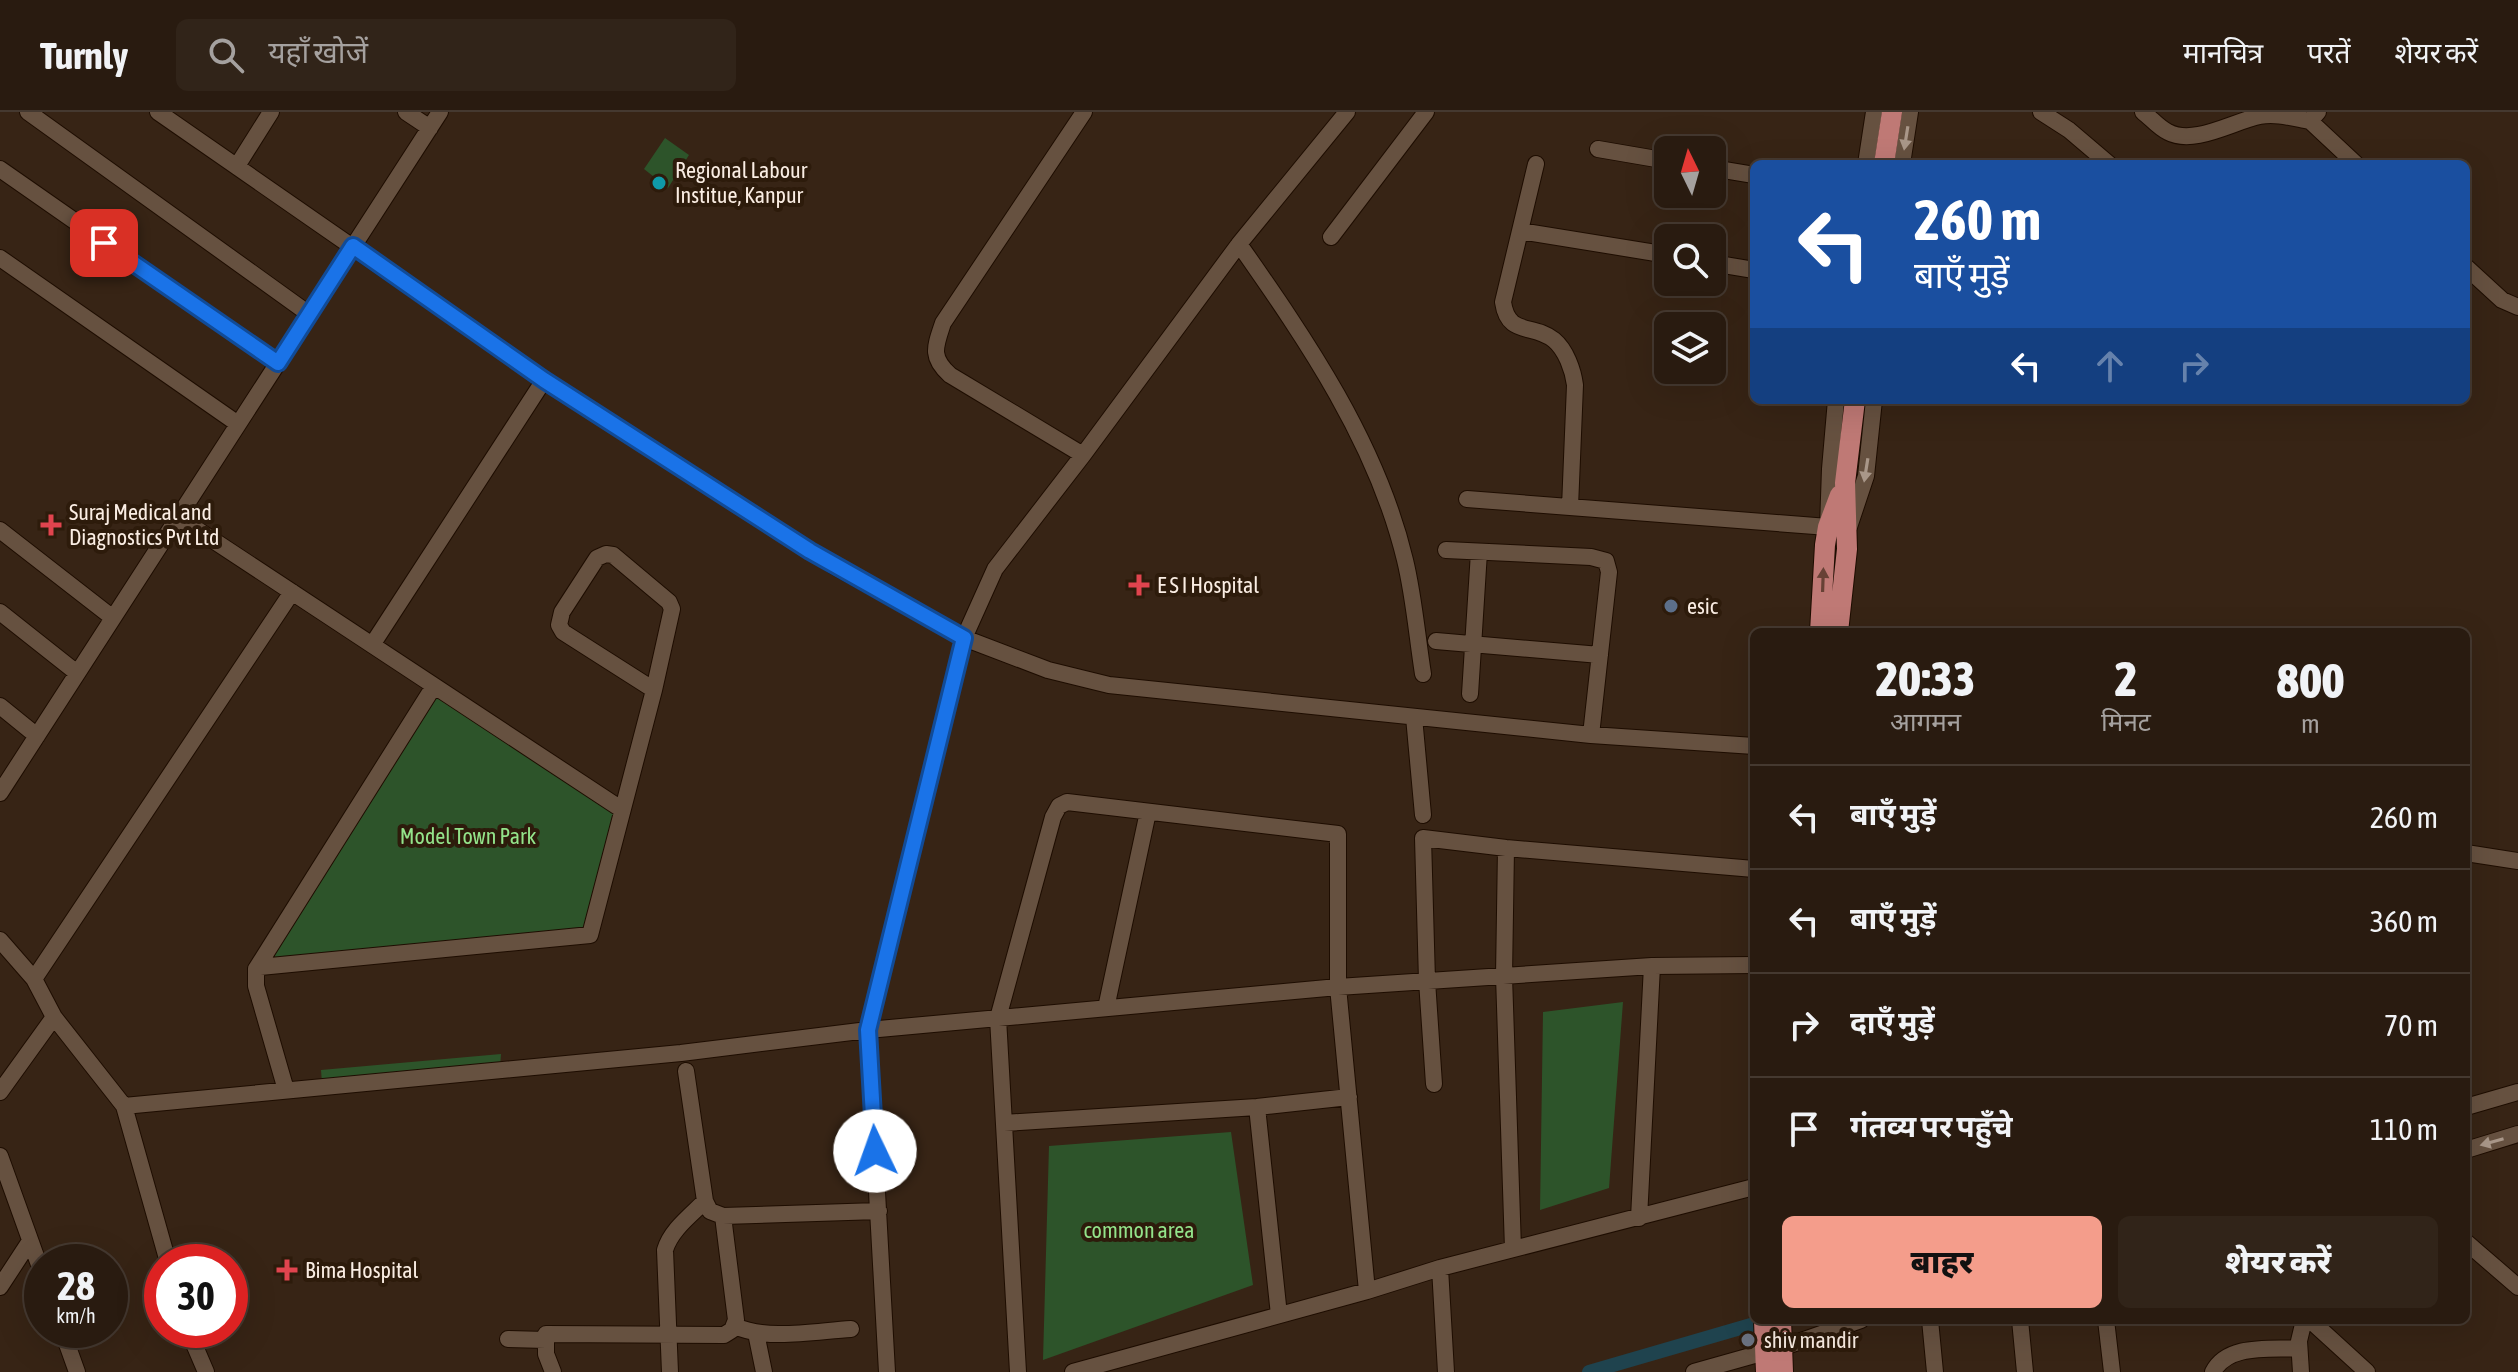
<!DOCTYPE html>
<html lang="hi">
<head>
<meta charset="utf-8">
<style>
	:root { --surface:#291b10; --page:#312419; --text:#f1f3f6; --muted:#a5a19f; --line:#453930; --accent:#f49d8b }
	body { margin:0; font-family:"Asap Condensed","Noto Sans Devanagari",sans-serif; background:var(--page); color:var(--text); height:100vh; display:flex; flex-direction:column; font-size:30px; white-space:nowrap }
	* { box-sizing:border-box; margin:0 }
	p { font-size:26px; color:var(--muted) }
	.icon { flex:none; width:44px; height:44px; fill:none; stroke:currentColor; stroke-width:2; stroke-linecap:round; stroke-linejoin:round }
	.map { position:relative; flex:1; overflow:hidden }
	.drawer { position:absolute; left:1750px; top:516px; width:720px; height:696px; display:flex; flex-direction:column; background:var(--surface); border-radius:12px; box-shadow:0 8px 32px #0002,0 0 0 2px var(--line) }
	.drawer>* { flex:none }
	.guide { position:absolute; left:1750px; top:48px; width:720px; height:244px; border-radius:12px; box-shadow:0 8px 32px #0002,0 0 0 2px var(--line); background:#1a4fa0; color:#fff; overflow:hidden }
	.needle { width:52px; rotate:355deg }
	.fabs { position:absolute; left:1654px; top:24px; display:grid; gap:16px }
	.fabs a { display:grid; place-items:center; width:72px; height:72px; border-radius:12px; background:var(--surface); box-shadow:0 8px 32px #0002,0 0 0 2px var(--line); font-size:40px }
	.speed { position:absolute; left:24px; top:1132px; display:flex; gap:16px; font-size:40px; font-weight:700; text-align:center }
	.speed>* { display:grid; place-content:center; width:104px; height:104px; border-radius:50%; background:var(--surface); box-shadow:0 8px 32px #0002,0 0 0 2px var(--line); line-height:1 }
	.speed small { font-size:20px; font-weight:400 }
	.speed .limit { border:12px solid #d22; background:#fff; color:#111 }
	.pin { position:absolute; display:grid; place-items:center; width:68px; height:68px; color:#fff; margin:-34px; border-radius:16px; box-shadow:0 4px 12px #0006 }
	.me { position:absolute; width:88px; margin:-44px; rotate:357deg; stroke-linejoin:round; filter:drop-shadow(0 0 6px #0008) }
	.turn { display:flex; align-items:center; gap:28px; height:168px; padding:0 32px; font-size:36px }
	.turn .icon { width:104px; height:104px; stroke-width:2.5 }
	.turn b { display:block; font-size:56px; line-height:68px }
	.lanes { display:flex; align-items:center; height:76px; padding:0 32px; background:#0003; justify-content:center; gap:40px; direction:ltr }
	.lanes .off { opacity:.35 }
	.eta { display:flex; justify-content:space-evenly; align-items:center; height:136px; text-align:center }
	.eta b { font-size:48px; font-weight:800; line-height:56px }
	.button { display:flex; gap:16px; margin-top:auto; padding:16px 32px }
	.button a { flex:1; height:92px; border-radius:12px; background:var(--accent); color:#111; font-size:32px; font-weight:800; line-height:92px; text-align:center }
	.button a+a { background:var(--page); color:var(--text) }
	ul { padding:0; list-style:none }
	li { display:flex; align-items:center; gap:24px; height:104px; padding:0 32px; border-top:2px solid var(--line) }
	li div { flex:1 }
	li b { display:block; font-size:30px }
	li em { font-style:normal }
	header { display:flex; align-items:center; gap:48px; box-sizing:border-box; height:112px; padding:0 40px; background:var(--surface); border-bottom:2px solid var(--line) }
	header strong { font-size:38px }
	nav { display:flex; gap:44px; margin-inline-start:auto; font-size:28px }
	.search { width:560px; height:72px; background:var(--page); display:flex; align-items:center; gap:20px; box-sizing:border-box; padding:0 28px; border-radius:12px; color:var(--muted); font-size:30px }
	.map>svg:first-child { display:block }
	.green { fill:#2d542a }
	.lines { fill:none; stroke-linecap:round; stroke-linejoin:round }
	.canal { stroke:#1f434e; stroke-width:14 }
	.minor-casing { stroke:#1e0d01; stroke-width:18 }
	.major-casing { stroke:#1e0d01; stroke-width:22 }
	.minor { stroke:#665140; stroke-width:16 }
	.major { stroke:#bf7975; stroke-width:20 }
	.oneway { fill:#a99789 }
	.oneway2 { fill:#674135 }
	.route-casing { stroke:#114b97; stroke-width:20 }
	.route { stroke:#1a73e8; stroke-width:14 }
	.culture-dot { fill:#0f9aa8; stroke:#2d1b0b; stroke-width:3 }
	.health-dot { fill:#e0444e; stroke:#2d1b0b; stroke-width:3 }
	.service-dot { fill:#5c6f8a; stroke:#2d1b0b; stroke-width:3 }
	.worship-dot { fill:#6b7280; stroke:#2d1b0b; stroke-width:3 }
	.labels { text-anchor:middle; stroke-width:8; stroke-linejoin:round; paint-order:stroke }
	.poi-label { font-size:22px; fill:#faede3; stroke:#2d1b0b; text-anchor:start }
	.park-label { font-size:22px; fill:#93e38a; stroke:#2d1b0b }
</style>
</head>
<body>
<header>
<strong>Turnly</strong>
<div class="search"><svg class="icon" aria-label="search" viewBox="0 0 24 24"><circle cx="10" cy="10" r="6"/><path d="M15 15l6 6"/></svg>यहाँ खोजें</div>
<nav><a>मानचित्र</a><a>परतें</a><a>शेयर करें</a></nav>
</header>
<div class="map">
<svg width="2518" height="1260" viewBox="0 0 2518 1260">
	<rect width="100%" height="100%" fill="#372415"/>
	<path class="green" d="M665 26 689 43 668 76 644 57Z
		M434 574 621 697 590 823 260 855Z
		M1623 890 1609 1076 1540 1098 1543 900Z
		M501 942 500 955 322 971 321 958Z
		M1231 1020 1253 1173 1043 1248 1049 1034Z"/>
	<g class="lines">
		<path class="canal" d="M1589 1260 1768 1208"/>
		<defs>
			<path id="minor" d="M28 0 309 202
				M158 0 544 268 834 454 964 526 1048 558 1109 573 1591 623 1754 634
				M406 0 430 16
				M2041 0 2069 18 2109 52
				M2143 0C2151 6 2159 16 2168 20 2194 34 2234 9 2260 4 2276 1 2293 6 2310 9
				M2318 0 2310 9 2356 52
				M1598 37 1668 49
				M1536 52 1503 190C1508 225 1533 211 1554 228 1566 238 1573 258 1575 273L1570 395
				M1866 52 1874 0
				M1902 52 1910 0
				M237 54 271 0
				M1712 56 1754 63
				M0 57 278 251
				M1520 119 1668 143
				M1331 125 1426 0
				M1239 132C1307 229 1377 331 1405 448 1414 485 1417 524 1423 562
				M0 146 238 312
				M1712 151 1754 158
				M2466 155 2502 188 2518 195
				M1083 343 950 263C930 245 935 235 943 211L1084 0
				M1467 387 1828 415 1830 357 1836 288
				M178 405 621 697
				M1849 415 1866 364 1874 288
				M0 418 113 506
				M1446 438 1591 445 1606 449 1609 460 1591 623
				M0 500 77 561
				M1436 529 1600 543
				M372 533 544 268
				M1470 582 1479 440
				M0 594 37 624
				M1414 605 1423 703
				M0 681 440 0
				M1506 736 1504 864 1513 1137
				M2466 741 2518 749
				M0 828 34 867 54 905 124 994 168 1150
				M256 857 434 574
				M34 867 292 480
				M1106 896 1148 700
				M686 959 705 1089 710 1099 723 1104 879 1099
				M1434 972 1427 869 1423 726 1506 736 1754 757
				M286 978 256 874V857L260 855 590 823 654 578 672 497 669 490 613 443 606 442 597 446 562 500 559 513 563 520 654 578
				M0 980 54 905
				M124 994 681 941 868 918 1338 875 1652 854 1754 853
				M1257 995 1279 1203
				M2466 995 2518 980
				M1004 1011 1257 995 1349 985
				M2466 1038 2518 1022
				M0 1044 42 1161
				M1639 1106 1652 854
				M2466 1130 2518 1175
				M1440 1156 1446 1260
				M0 1175 30 1129
				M1930 1208 1935 1260
				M2020 1208 2025 1260
				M2106 1208 2112 1260
				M2310 1208 2367 1260
				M735 1214C767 1229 816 1219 851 1217
				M62 1218 77 1260
				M188 1218 206 1260
				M756 1221 764 1260
				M508 1227 546 1228
				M1781 1236 1861 1208
				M553 1260 546 1242V1222L724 1223 732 1218 736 1208 723 1104
				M670 1260 665 1138C671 1118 690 1104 705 1089
				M887 1260 868 918 964 526 995 457 1083 343 1239 132 1347 0
				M1018 1260 998 906 1053 705 1059 694 1067 690 1338 722V875L1367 1179
				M1073 1260 1367 1179 1440 1156 1754 1075
				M1694 1260 1765 1240
				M2213 1260C2228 1231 2271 1238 2299 1236
				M2301 1260 2299 1229 2304 1208"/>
			<path id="major" d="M1884 52 1892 0
				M1820 520 1825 433 1828 415 1840 383
				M1838 520 1847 437 1845 371 1855 288
				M1764 1208 1766 1260
				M1781 1208 1783 1260"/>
		</defs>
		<use href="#minor" class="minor-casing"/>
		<use href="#major" class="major-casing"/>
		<use href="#minor" class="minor"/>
		<use href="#major" class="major"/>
	</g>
	<defs><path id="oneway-solid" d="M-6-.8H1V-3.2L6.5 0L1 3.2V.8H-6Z" transform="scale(2)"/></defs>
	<g class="oneway">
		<use href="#oneway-solid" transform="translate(1906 26) rotate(99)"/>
		<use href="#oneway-solid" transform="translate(1866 358) rotate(99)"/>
		<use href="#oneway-solid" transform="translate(2492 1030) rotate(164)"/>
	</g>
	<use class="oneway2" href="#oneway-solid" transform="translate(1823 468) rotate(-88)"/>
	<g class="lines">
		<defs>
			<path id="route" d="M104 131 278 251 353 134 544 268 810 439 964 526 868 918 875 1039"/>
		</defs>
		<use href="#route" class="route-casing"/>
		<use href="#route" class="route"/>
	</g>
	<circle class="culture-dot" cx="659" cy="71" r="8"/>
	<g class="health-dot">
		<path d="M47 401h8v8h8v8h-8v8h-8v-8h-8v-8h8z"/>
		<path d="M1135 461h8v8h8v8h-8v8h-8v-8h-8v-8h8z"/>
		<path d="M283 1146h8v8h8v8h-8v8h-8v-8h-8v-8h8z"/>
	</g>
	<circle class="service-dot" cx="1671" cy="494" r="8"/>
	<circle class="worship-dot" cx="1748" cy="1228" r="8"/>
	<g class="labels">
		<g class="poi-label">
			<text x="675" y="66">Regional Labour<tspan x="675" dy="25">Institue, Kanpur</tspan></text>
			<text x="69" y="408">Suraj Medical and<tspan x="69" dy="25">Diagnostics Pvt Ltd</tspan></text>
			<text x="1157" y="481">E S I Hospital</text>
			<text x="1687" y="502">esic</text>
			<text x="305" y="1166">Bima Hospital</text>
			<text x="1764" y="1236">shiv mandir</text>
		</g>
		<g class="park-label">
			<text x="468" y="732">Model Town Park</text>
			<text x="1139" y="1126">common area</text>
		</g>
	</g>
</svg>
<div class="fabs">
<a><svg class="needle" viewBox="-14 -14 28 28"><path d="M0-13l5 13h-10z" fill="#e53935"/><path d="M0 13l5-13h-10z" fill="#a5a19f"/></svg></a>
<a><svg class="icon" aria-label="search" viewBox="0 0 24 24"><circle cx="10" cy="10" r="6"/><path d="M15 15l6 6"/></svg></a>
<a><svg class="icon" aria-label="layers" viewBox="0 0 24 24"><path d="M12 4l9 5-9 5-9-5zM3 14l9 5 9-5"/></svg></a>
</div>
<div class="speed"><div>28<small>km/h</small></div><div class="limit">30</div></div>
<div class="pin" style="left:104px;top:131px;background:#d93025"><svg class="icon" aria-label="arrive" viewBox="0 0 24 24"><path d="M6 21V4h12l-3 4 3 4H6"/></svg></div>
<svg class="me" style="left:875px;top:1039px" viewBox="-20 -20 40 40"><circle r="19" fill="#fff"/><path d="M0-13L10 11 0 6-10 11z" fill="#1a73e8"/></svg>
<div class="guide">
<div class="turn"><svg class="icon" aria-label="left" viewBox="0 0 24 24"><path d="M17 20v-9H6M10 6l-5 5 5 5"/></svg><div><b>260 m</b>बाएँ मुड़ें</div></div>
<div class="lanes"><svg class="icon" aria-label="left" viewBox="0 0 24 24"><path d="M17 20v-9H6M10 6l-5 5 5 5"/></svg><svg class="icon off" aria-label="ahead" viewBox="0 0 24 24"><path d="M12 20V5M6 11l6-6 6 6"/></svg><svg class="icon off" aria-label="right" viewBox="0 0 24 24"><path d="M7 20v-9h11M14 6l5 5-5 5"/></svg></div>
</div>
<section class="drawer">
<div class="eta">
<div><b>20:33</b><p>आगमन</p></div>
<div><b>2</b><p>मिनट</p></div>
<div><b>800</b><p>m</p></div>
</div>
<ul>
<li><svg class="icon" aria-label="left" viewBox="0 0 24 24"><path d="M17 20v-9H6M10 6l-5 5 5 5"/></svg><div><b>बाएँ मुड़ें</b></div><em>260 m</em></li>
<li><svg class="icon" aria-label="left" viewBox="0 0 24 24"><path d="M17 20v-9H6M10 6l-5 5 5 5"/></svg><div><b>बाएँ मुड़ें</b></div><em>360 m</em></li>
<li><svg class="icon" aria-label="right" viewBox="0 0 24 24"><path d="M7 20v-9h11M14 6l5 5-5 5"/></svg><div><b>दाएँ मुड़ें</b></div><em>70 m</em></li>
<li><svg class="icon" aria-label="arrive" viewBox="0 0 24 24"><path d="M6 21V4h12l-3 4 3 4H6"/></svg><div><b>गंतव्य पर पहुँचे</b></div><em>110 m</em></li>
</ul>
<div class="button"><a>बाहर</a><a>शेयर करें</a></div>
</section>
</div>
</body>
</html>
